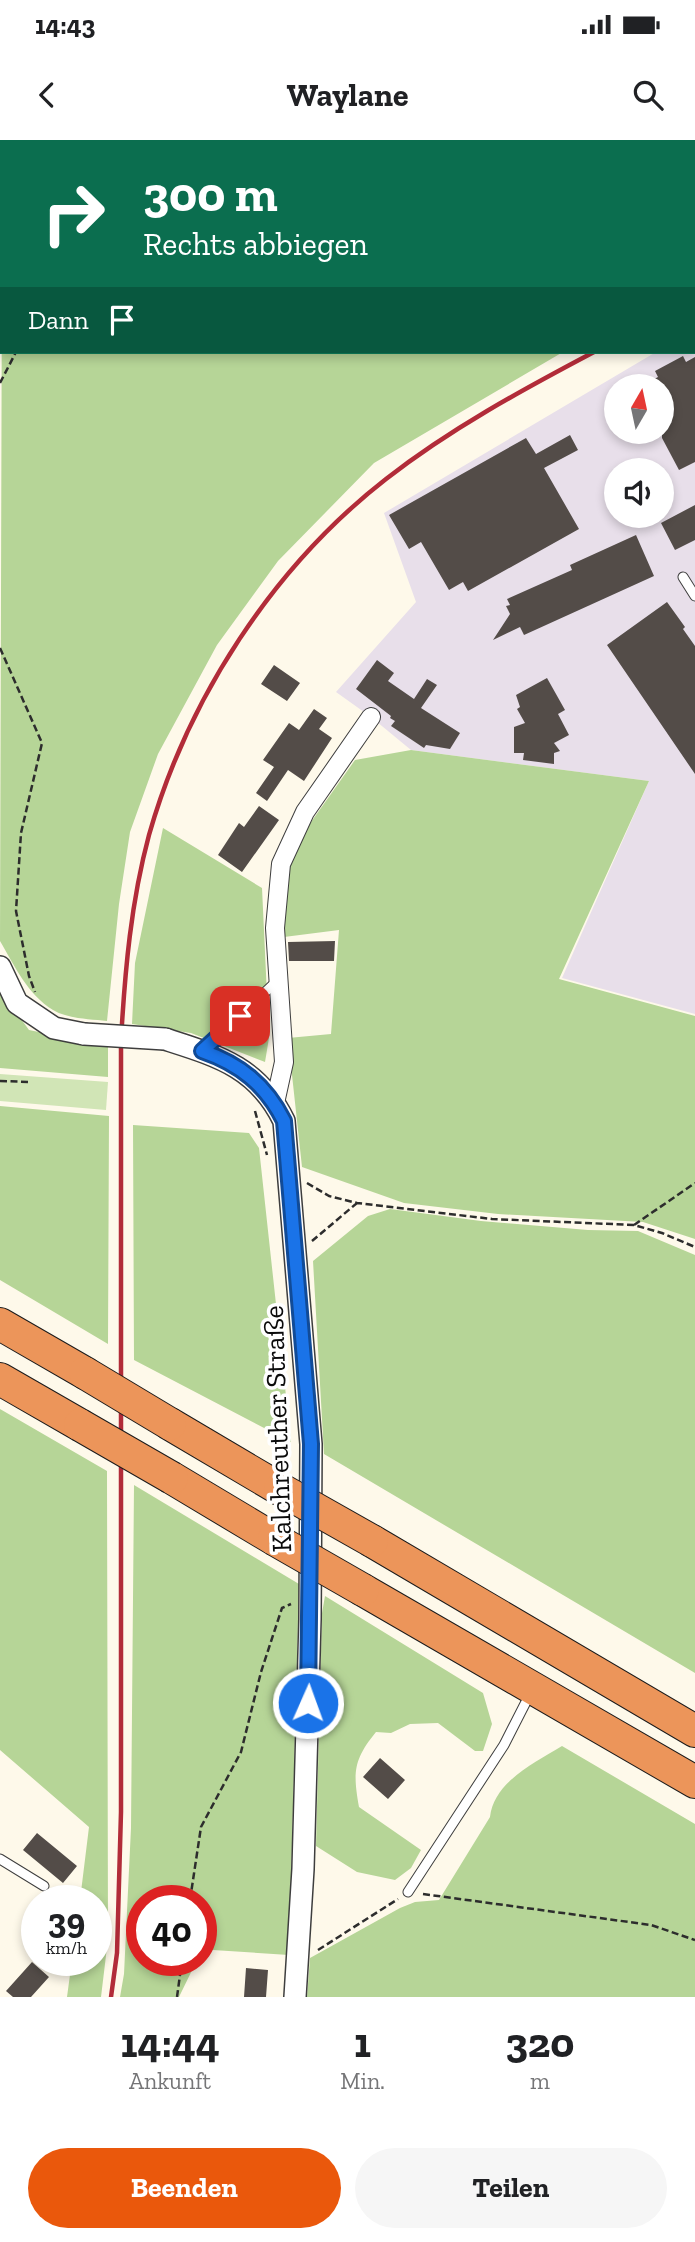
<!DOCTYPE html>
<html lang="de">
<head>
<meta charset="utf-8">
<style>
	:root { --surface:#fff; --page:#f6f6f6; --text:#202124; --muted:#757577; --accent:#ea580c }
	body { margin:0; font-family:"Zilla Slab",serif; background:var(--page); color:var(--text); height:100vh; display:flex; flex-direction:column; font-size:26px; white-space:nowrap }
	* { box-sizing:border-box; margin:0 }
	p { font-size:23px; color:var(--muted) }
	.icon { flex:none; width:38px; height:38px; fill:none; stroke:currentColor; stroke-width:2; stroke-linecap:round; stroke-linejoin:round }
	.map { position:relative; height:1857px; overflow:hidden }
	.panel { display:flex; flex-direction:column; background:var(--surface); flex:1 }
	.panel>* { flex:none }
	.banner { position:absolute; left:0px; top:0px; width:696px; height:214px; box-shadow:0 4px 10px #0003; background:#0b6e4f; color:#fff; overflow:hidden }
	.needle { width:46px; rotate:9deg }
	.tools { position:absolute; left:604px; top:234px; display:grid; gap:14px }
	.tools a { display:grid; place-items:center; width:70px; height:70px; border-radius:50%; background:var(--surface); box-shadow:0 4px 10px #0003; font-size:35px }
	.speed { position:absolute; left:21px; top:1745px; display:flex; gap:14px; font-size:35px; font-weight:700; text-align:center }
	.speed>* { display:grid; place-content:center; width:91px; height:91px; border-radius:50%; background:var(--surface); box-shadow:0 4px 10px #0003; line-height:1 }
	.speed small { font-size:18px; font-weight:400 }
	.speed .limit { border:10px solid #d22; background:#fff; color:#111 }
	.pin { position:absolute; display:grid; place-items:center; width:60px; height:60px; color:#fff; margin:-30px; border-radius:14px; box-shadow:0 4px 10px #0006 }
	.me { position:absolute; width:77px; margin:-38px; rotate:2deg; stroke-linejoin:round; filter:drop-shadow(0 0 5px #0008) }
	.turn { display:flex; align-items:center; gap:24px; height:147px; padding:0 28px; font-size:32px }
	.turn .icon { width:91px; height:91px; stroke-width:2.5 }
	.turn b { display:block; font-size:49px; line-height:60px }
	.then { display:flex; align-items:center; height:66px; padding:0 28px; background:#0003; gap:14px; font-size:26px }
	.eta { display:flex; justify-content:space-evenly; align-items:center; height:119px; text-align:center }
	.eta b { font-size:42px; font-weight:700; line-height:49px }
	.primary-button { display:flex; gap:14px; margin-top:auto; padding:14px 28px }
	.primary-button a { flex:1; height:80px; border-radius:42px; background:var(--accent); color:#fff; font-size:28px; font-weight:700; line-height:80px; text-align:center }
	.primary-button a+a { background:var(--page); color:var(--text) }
	.status { display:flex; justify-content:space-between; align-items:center; height:49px; padding:0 35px; background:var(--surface); direction:ltr }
	.status svg { height:19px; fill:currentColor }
	header { display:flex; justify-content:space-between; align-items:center; height:91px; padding:0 28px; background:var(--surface); font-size:32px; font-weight:700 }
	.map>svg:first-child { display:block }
	.industrial { fill:#e8dfea; fill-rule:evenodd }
	.green { fill:#d1e5b6 }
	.forest { fill:#b6d597 }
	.building { fill:#534c48 }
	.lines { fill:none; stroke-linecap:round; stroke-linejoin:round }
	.service-casing { stroke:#3e3e3e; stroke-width:11 }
	.minor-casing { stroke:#3e3e3e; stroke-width:20 }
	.tertiary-casing { stroke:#3e3e3e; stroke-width:24 }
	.motorway-casing { stroke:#1c1c1c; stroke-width:34 }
	.path { stroke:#2d2d2d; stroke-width:2.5; stroke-dasharray:7 3.5; stroke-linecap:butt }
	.service { stroke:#fff; stroke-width:9 }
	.minor { stroke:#fff; stroke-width:18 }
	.tertiary { stroke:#fff; stroke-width:21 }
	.motorway { stroke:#ec955a; stroke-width:32 }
	.rail { stroke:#b22c39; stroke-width:4.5 }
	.tertiary-bridge-casing { stroke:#3e3e3e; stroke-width:24; stroke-linecap:butt }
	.motorway-bridge-casing { stroke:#1c1c1c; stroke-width:34; stroke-linecap:butt }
	.tertiary-bridge { stroke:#fff; stroke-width:21 }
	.motorway-bridge { stroke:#ec955a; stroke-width:32 }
	.route-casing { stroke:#114b97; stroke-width:18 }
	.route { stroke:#1a73e8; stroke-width:12 }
	.labels { text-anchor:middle; stroke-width:7; stroke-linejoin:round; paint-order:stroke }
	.street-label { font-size:28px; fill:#0b0b0b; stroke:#fff }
</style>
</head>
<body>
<div class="status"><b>14:43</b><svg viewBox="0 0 49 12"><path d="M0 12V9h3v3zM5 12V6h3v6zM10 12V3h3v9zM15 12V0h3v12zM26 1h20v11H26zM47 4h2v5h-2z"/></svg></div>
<header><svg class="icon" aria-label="back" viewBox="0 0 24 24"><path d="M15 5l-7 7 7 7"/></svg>Waylane<svg class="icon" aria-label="search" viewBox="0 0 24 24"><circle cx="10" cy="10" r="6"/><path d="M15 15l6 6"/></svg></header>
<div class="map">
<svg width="695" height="1857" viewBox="0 0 695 1857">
	<rect width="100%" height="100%" fill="#fef9ea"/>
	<path class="industrial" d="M695 189V874L562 838 649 641 411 610 371 577 336 552 416 462 384 373 656 212H695ZM616 247H662V292H616ZM616 331H662V376H616Z"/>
	<path class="green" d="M0 934 108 942 106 970 0 961Z"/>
	<path class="forest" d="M84 0H695V134V2H82Z
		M2 105V212H563L374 323 278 421 217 505 158 614 130 692 119 764 107 881C90 879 68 879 53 870 28 855 14 825 0 801Z
		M411 610 649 641 559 839 695 876V1099L643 1082 498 1074 404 1063 302 1027 288 898 331 894 339 790 284 797 285 737 299 699 355 620Z
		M163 688 262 748 269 898 265 922 191 893 132 884 135 823Z
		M0 850 29 890 108 906V937L0 928Z
		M0 966 109 976 108 1204 0 1140Z
		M133 985 249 993 259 1008 291 1302 134 1220Z
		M390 1069 481 1081 588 1090 638 1091 695 1115V1533L324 1314 313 1121 368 1076Z
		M0 1269 107 1331 108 1799 101 1857H67L72 1820H96V1760H80L89 1687 0 1610Z
		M134 1345 299 1444 289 1815 213 1810 201 1812V1760H142V1820H197L179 1857H120L124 1834 131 1688Z
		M325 1456 483 1553 492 1584 483 1611H475L438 1583 410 1584 391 1593 376 1592C353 1620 353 1633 359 1667L421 1710 411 1728 395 1740 357 1732 316 1706 322 1473Z
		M562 1606 695 1684V1857H307L310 1818 400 1768 415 1762 439 1760 490 1677C494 1642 534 1623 562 1606Z"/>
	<path class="building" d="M683 216 686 222 695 217V322L679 330 662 298V247H639L658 237 655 231Z
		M570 295 578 310 544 328 579 389 468 451 463 442 449 450 421 402 409 409 389 375 526 298 536 314Z
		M695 365V400L675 410 661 383Z
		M636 395 654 436 524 495 520 487 493 500 510 474 506 466 510 465 507 459 572 430 570 425Z
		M667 462 685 487 683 489 695 506V634L607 505Z
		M377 520 394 533 388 541 414 559 427 539 437 545 421 568 460 593 450 609 426 605 424 608 391 586 395 581 390 578 391 576 356 549Z
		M274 525 300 543 287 561 261 544Z
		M547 538 565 570 558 574 569 595 554 603 560 611 554 613V624L523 620 524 613H514V587L525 583 517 569 520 567 516 555Z
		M314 569 327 578 319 589 332 598 304 641 288 630 267 661 256 653 274 627 263 620 289 583 299 590Z
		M259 666 279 680 242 732 218 715 239 683 244 687Z
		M335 801 334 821H289L288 802Z
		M380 1618 405 1640 388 1659 363 1637Z
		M37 1693 77 1726 63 1743 23 1710Z
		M32 1822 49 1837 31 1857H13L6 1851Z
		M246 1828 268 1830 266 1857H244Z"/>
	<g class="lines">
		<defs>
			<path id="service" d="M683 437 695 456
				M203 911 277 841
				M0 1719 44 1746
				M408 1752 504 1605 530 1554"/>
			<path id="minor" d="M275 963 284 922 275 788 281 724 305 672 371 577"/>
			<path id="tertiary" d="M67 2 69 0
				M0 86 2 84
				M0 827 17 863 54 888 84 894
				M165 899C218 916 258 927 284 981L311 1304 310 1479 303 1729 295 1857"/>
			<path id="motorway" d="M0 1184 85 1233
				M0 1239 80 1285
				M170 1284 280 1349
				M172 1338 274 1399
				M372 1401 695 1591
				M363 1450 695 1642"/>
		</defs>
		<use href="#service" class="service-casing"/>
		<use href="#minor" class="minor-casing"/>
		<use href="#tertiary" class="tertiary-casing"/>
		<use href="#motorway" class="motorway-casing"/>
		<path class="path" d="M0 243 16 212
			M0 508 42 603 21 693 16 771 29 836 35 852
			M0 941 31 942
			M255 971 267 1015
			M307 1043 329 1056 357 1063 492 1079 634 1085 662 1093 695 1107
			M634 1085 695 1043
			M312 1101 357 1063
			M423 1754 651 1785 695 1800
			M190 1760 201 1687 241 1612 261 1532 282 1468 291 1464
			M318 1810 398 1759
			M177 1857 182 1820"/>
		<use href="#service" class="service"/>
		<use href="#minor" class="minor"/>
		<use href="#tertiary" class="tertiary"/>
		<use href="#motorway" class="motorway"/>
		<path class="rail" d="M111 1857 117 1813 121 1672V900C125 830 131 762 149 695 188 558 273 427 386 339 450 289 522 250 594 212"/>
		<defs>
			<path id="tertiary-bridge" d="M84 894 165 899"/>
			<path id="motorway-bridge" d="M85 1233 170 1284
				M80 1285 172 1338
				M280 1349 372 1401
				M274 1399 363 1450"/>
		</defs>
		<use href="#tertiary-bridge" class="tertiary-bridge-casing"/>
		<use href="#motorway-bridge" class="motorway-bridge-casing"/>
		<use href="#tertiary-bridge" class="tertiary-bridge"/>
		<use href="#motorway-bridge" class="motorway-bridge"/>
	</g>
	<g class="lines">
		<defs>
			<path id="route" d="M240 876 202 911C240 924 266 945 284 981L311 1304 308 1563"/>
		</defs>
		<use href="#route" class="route-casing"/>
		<use href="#route" class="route"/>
	</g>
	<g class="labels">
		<g class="street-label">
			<text transform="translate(277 1289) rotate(-92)" y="10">Kalchreuther Straße</text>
		</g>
	</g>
</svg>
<div class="tools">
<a><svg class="needle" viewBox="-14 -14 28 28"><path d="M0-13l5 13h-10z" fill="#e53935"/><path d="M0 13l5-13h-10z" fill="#757577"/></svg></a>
<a><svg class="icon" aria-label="sound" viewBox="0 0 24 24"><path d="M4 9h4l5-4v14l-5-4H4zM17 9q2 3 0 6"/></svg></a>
</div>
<div class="speed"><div>39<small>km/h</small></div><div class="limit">40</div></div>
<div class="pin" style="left:240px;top:876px;background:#d93025"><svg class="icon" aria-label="arrive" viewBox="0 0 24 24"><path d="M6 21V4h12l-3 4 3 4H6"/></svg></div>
<svg class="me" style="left:308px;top:1563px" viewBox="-20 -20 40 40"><circle r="17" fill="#1a73e8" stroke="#fff" stroke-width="3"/><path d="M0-11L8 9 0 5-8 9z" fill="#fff"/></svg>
<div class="banner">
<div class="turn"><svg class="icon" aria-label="right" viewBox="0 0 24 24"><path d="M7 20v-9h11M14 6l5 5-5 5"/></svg><div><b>300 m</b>Rechts abbiegen</div></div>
<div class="then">Dann<svg class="icon" aria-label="arrive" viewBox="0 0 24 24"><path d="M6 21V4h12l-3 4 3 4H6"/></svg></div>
</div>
</div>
<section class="panel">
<div class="eta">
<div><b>14:44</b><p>Ankunft</p></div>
<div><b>1</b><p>Min.</p></div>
<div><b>320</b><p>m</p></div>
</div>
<div class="primary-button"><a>Beenden</a><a>Teilen</a></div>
</section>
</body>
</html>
